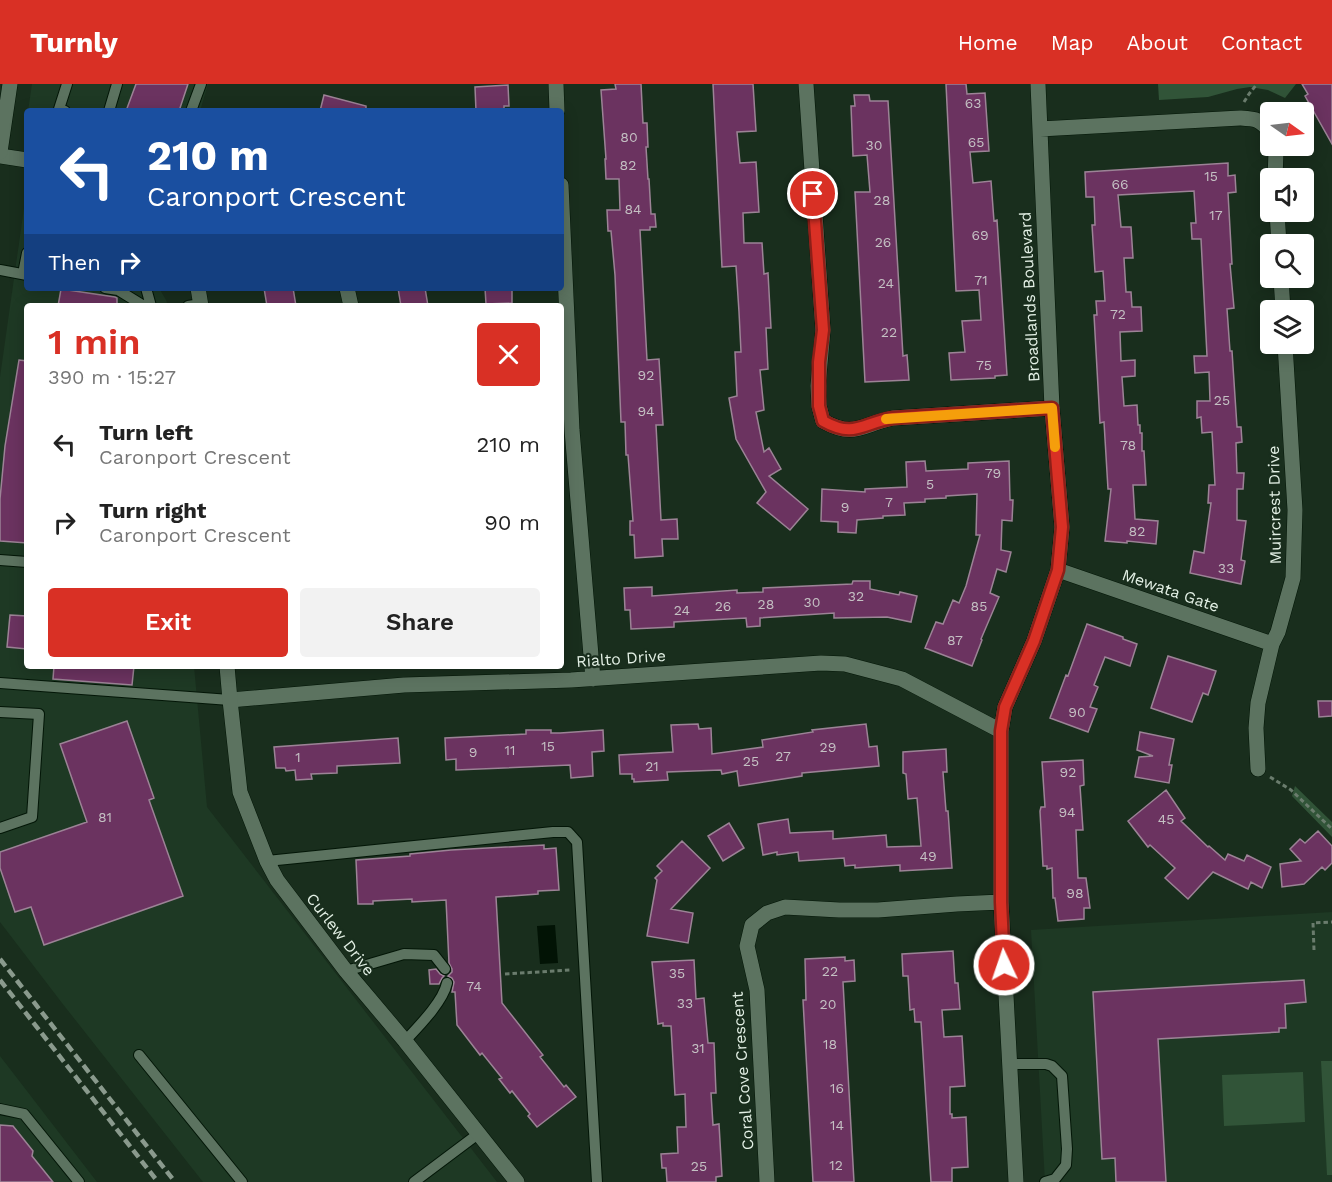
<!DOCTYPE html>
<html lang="en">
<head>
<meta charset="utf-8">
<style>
	:root { --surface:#fff; --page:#f2f2f2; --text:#222; --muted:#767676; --accent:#d93025 }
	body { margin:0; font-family:"Work Sans",sans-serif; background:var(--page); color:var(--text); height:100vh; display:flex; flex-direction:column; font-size:22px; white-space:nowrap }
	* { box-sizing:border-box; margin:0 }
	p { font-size:20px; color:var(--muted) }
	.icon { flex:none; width:33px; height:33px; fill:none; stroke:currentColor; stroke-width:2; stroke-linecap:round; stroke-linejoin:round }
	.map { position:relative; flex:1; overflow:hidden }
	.details { position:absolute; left:24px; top:219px; width:540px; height:366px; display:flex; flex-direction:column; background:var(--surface); border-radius:6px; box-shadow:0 3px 15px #0003 }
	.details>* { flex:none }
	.banner { position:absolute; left:24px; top:24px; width:540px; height:183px; border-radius:6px; box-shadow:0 3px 15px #0003; background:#1a4fa0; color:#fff; overflow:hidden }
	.needle { width:39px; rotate:104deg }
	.fabs { position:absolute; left:1260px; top:18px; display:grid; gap:12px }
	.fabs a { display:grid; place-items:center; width:54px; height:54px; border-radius:6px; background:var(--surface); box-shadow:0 3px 15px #0003; font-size:30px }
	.pin { position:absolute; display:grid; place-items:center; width:51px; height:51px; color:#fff; margin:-26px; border:3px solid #fff; border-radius:50%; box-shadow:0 2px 6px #0007 }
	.me { position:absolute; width:66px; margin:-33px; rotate:357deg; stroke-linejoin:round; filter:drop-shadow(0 0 4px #0008) }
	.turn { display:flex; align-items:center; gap:21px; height:126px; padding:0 24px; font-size:27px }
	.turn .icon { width:78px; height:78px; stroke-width:2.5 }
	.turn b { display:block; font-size:42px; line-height:51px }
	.then { display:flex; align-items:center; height:57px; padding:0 24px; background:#0003; gap:12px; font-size:22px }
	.round { display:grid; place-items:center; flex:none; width:63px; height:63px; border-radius:6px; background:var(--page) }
	.summary { display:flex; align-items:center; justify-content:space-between; height:102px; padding:0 24px }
	h1 { font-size:36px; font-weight:600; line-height:45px; color:var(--accent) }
	.primary-button { display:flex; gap:12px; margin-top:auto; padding:12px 24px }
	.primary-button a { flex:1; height:69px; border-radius:6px; background:var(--accent); color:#fff; font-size:24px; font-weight:600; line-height:69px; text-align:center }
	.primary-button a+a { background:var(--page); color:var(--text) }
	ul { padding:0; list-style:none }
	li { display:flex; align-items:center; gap:18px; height:78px; padding:0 24px }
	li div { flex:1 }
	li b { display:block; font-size:22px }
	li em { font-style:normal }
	header { display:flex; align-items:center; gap:36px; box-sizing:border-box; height:84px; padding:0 30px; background:var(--accent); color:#fff }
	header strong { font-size:28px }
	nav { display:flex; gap:33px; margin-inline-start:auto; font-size:21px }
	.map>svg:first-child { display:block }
	.built { fill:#1e3924 }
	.green { fill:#315438 }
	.water { fill:#021305 }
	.building { fill:#6b3360; stroke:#9c8396; stroke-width:1.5 }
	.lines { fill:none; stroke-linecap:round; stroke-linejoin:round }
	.service-casing { stroke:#031607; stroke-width:12 }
	.minor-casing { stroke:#031607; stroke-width:16 }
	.tertiary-casing { stroke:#031607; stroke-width:16 }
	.secondary-casing { stroke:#031607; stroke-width:16 }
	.path { stroke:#6a7c6d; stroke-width:3; stroke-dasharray:4.5 3; stroke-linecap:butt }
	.service { stroke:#5c7360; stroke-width:10 }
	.minor { stroke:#5c7360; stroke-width:15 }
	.tertiary { stroke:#5c7360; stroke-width:15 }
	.secondary { stroke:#5c7360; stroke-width:15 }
	.rail { stroke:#8a9a8d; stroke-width:4.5; stroke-dasharray:9 4.5; stroke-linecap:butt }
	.route-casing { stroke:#8d1f18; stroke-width:15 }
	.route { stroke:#d93025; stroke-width:10 }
	.slow { stroke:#f59e0b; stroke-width:10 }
	.labels { text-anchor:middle; stroke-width:4.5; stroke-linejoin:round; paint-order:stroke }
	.number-label { font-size:14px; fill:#c4c0c3 }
	.street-label { font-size:16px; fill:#e2efe4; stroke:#192e1d }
</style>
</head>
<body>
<header>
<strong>Turnly</strong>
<nav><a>Home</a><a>Map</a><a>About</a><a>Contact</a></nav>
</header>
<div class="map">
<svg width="1332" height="1098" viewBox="0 0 1332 1098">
	<rect width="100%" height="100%" fill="#192e1d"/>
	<path class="built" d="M32 0H208L200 27H28Z
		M25 117H27V204H159L166 216 168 222H27V582H194L207 723 497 1098H203L62 919 0 838V293Z
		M1332 828V1098H1045L1031 846Z
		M0 972 97 1098H0Z"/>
	<path class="green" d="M1158 0H1296L1285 14 1268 6 1250 3 1237 5 1208 13 1159 16Z
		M1295 702 1332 738V753L1292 712Z
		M1321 977H1332V1091H1327Z
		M1303 988 1305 1038 1224 1042 1222 991Z"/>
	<path class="water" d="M555 841 558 879 540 880 537 842Z"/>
	<path class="building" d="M136 0H188L179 27H126Z
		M615 0H641L643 39H647L648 63H646L648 95H649L651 130H655L656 143H650V146H640L647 276 659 275 663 341H656L661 436 677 435 678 455H662L663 472 635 474 634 451H630V437H633L628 371H626L625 338H621L615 191 611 147H608L607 126H620L619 95H606L605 75H606L601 6 616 5Z
		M713 0H753L756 47 737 48 740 79 756 78 759 128 743 129 744 159H762L764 190 768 189 771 244H766L768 285 760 286 764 326 756 328 764 368 769 364 781 385 769 392 808 425 790 446 757 419 766 408 736 355 729 314 737 312 735 268H741L739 228 736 182 722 183Z
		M946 0H966L967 10 985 9 989 67 970 68 973 99 991 97 994 137 997 136 1007 291 995 292V294L951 296 949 269 965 268 962 237 981 236 979 206 956 207Z
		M1302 0H1332V60L1305 12 1308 10Z
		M508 1 509 22H504V27H476L475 3Z
		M324 11 366 22V27H320Z
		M854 11H869L870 17H888L903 272 907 271 909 296 865 298 855 108H870L867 71 853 72 851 22H855Z
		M1228 79V92L1235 91 1236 108 1228 109 1232 180H1230L1234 224 1227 225 1230 267H1232L1237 343H1241L1242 358 1236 359 1237 389H1244L1243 405H1237V436L1246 437 1241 476 1245 477 1241 500 1190 489 1194 467 1204 469 1211 419H1208L1209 401H1215L1212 348 1202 349 1201 333 1197 334V317H1210L1209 288 1195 289 1194 272H1207L1201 155H1192L1191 139H1196L1194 107 1118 111 1121 143H1131L1133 174H1124L1126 208H1131L1132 223H1141L1142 247 1120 248 1121 277 1135 276V292L1122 293 1124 322 1137 321 1138 341H1140V349H1142V367H1144L1146 401H1133L1135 435 1158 437 1156 460 1127 457V459L1105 457 1111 405H1108L1104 338 1100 339 1094 231H1097L1096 217H1105L1103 187 1095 188 1092 141H1095L1094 113H1086L1085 88Z
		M264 204H293L296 222H267Z
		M398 204H425L428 222H401Z
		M485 204H512V219L486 220Z
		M61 205 115 213 117 214V222H58Z
		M19 276 27 277V459L0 457V415L5 362Z
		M925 377 926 387 968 385V379L1009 377 1010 416H1013L1012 437 1002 436 1001 466 1011 468 1006 488 997 485 990 509 999 513 981 555 982 556 972 582 925 564 936 538 943 540 953 516 959 519 966 502 980 451H976L977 410 946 412V414L925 415V418L904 419 905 431 883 432V434L857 436 856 449 838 448V438L821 437 822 405 865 408V405L907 403 906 378Z
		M853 497H870V505L899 511 900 508 917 512 911 538 887 533 834 534V529L760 534V542L747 543 746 534 674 538V543L631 545 630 526H625L624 504 652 503V512L737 506V509L763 508V504L852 500Z
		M10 531 27 532V565L7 563Z
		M1087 540 1123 553V555L1137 560 1130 582 1105 573 1094 601 1098 603 1090 623 1097 625 1088 648 1050 634 1066 591 1068 592Z
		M1168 572 1216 587 1208 611 1203 609 1192 638 1151 624Z
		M54 582H134L132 601 53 595Z
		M1318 617H1332V632L1319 633Z
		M127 637 154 714 149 716 183 812 44 861 31 823 15 828 0 784V768L87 738 60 660Z
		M698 640 699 645 711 644 712 670 763 663 762 656 813 648 812 646 866 640 869 663 877 662 879 682 802 689V692L739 702 737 687 722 690 721 686 667 688 668 696 634 698V695H632V690H620L619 671 673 668 671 641Z
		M526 646H551V649H560L603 646 604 667 592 668 593 692 571 694 570 681 456 686V675L446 676 445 654 526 650Z
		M1140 648 1174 655 1169 681H1172L1169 699 1135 693 1139 673 1153 672 1137 666Z
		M398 654 400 679 337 682V689L311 690 312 695 296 696 295 686 286 687 285 684H276L274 663Z
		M946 665 947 688H943L946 727H948L952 784 900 787V781L855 784V781L845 782 844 774 799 777 798 768 777 771V768L763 771 758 740 788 735 790 749 833 747V755L886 751 887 763 921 762 917 714 908 715 906 690 903 689V668Z
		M1083 676 1084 701 1080 702 1083 746H1076L1078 794H1086L1090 824H1084V835L1058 837 1055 814H1053L1052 784 1047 785V782H1043L1040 727 1041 723H1045L1042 678Z
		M1166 706 1185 734 1181 737 1208 763 1209 762 1225 776 1228 770 1244 777 1247 771 1271 783 1262 804 1251 798 1248 805 1246 804 1213 788 1188 815 1165 794 1175 784 1150 761 1148 763 1128 737Z
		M729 739 744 764 723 777 708 752Z
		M1318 747 1332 762V779L1325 786 1322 783 1304 800 1282 803 1280 780 1301 777 1290 765 1300 755 1305 759Z
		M682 757 710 784 671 825 693 829 688 859 647 852 657 796 655 794 662 787 657 782Z
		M544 761V765L556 764 559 806 538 807V810L496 813 502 919 543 971 540 973 564 1003 566 1001 576 1013 537 1043 528 1032 530 1030 512 1007 510 1009 499 995 502 994 482 969 480 971 457 941 455 908H452L454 898 452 894 448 892 452 888V885L449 879 446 816 412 818V815L373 817V820H358L356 776 410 772V770L451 766Z
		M953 867 955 899H958L960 925 942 926 944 953 962 952 965 1002 950 1003V1030H952V1034L966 1033 968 1083 952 1084V1098H931L921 938H915L914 925 910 926 908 892H903L902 870Z
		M845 873V877L854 876 855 897 843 898 854 1098H813L803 916H806L805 875Z
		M694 876 696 915 704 914 708 959H714L716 1009H711L713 1041 719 1040 722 1092 716 1093V1098H667L666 1084H662L661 1070 678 1069 677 1043H686L685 1010 675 1011 671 942H663V939L658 940 652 878Z
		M436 885 440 890 444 892 442 894 439 900H430L429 886Z
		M1304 896 1306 918 1285 920 1286 944H1279V948L1158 955 1166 1098H1116L1115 1074 1102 1075 1093 908Z
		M0 1041 13 1042 33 1067 32 1072 53 1098H0Z"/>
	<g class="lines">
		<defs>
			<path id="service" d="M65 27 59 25 67 0
				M109 27 117 0
				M191 27 201 0
				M0 186 27 191
				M23 190 27 169
				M105 204 118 206 144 222
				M146 204 151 222
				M188 222 201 220
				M0 476 27 478
				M0 599 230 616
				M0 628 39 630 32 733 0 744
				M267 777 553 748H568L577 758 597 1098
				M346 887 404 870 434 871 445 885
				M405 957C418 943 443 918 447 899
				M139 971 242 1098
				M1009 980H1046L1052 982 1062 992 1067 1065 1066 1081 1055 1095 1045 1098
				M0 1025 24 1030 79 1098
				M414 1098 478 1050"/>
			<path id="minor" d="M556 0 557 27
				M806 0 823 246 818 302 819 322 823 337C855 355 862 340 893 334L1052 324
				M1040 45 1240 34C1256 35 1260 35 1270 48
				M1275 62 1276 68 1275 94
				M561 101 572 346 593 595
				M1277 128 1279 160
				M1281 194 1283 226
				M347 204 351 222
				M1058 486 1272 560
				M230 616 404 601 571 596 821 579 845 580 902 595 1001 647
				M1258 685 1256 644 1258 619 1272 560 1278 548 1293 494 1295 426 1285 260
				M767 1098 757 906 747 862 752 841 767 829 785 823 839 826H878L957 820 1001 818
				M1016 1098 1001 818V647L1005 623 1034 557 1058 486 1062 443 1052 324 1038 0"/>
			<path id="tertiary" d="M0 72 27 76
				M198 204 201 222
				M227 582 230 616 240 708 267 777 277 796 346 887 405 957 517 1098"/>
			<path id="secondary" d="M0 68 10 0"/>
		</defs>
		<use href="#service" class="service-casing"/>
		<use href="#minor" class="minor-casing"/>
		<use href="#tertiary" class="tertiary-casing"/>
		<use href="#secondary" class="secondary-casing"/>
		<path class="path" d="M1244 18 1249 10 1257 0
			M1270 693 1291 706 1332 745
			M1314 866 1313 839 1332 838
			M505 890 571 886"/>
		<use href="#service" class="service"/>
		<use href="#minor" class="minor"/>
		<use href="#tertiary" class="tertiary"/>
		<use href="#secondary" class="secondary"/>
		<path class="rail" d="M0 875 175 1098
			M0 896 158 1098"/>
	</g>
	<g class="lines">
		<defs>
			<path id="route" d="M813 110 823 246 819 278V322L823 337C855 355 862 339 893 334L1052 324 1062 443 1058 486 1034 557 1005 623 1001 647V818L1004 881"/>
		</defs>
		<use href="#route" class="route-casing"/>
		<use href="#route" class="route"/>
		<path class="slow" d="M886 335 1052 324 1055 363"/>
	</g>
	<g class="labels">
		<g class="number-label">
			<text x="973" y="24">63</text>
			<text x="629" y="58">80</text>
			<text x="976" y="63">65</text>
			<text x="874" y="66">30</text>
			<text x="628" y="86">82</text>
			<text x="1211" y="97">15</text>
			<text x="1120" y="105">66</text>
			<text x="882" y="121">28</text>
			<text x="633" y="130">84</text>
			<text x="1216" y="136">17</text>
			<text x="980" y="156">69</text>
			<text x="883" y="163">26</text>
			<text x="981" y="201">71</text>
			<text x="886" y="204">24</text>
			<text x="1118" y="235">72</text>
			<text x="889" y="253">22</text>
			<text x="984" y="286">75</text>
			<text x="646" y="296">92</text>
			<text x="1222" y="321">25</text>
			<text x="646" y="332">94</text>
			<text x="1128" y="366">78</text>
			<text x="993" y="394">79</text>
			<text x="930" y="405">5</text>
			<text x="889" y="423">7</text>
			<text x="845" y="428">9</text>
			<text x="1137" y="452">82</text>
			<text x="1226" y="489">33</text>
			<text x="856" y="517">32</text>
			<text x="812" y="523">30</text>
			<text x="766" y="525">28</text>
			<text x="723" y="527">26</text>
			<text x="979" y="527">85</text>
			<text x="682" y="531">24</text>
			<text x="955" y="561">87</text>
			<text x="1077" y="633">90</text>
			<text x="548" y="667">15</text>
			<text x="828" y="668">29</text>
			<text x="510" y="671">11</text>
			<text x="473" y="673">9</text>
			<text x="783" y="677">27</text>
			<text x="298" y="678">1</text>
			<text x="751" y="682">25</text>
			<text x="652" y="687">21</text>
			<text x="1068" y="693">92</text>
			<text x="1067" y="733">94</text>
			<text x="105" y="738">81</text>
			<text x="1166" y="740">45</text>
			<text x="928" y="777">49</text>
			<text x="1075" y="814">98</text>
			<text x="830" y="892">22</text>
			<text x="677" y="894">35</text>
			<text x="474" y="907">74</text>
			<text x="685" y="924">33</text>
			<text x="828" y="925">20</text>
			<text x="830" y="965">18</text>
			<text x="698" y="969">31</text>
			<text x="837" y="1009">16</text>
			<text x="837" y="1046">14</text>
			<text x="836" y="1086">12</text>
			<text x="699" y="1087">25</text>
		</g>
		<g class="street-label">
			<text transform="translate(1029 213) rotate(-93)" y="6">Broadlands Boulevard</text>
			<text transform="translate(1274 421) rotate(-91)" y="6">Muircrest Drive</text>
			<text transform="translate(1171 506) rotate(19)" y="6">Mewata Gate</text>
			<text transform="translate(621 574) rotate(-4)" y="6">Rialto Drive</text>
			<text transform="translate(341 850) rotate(52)" y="6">Curlew Drive</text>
			<text transform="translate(742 987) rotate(-94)" y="6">Coral Cove Crescent</text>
		</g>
	</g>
</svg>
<div class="fabs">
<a><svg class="needle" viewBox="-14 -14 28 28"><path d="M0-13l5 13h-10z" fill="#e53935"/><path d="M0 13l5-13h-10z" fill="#767676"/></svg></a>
<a><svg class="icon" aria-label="sound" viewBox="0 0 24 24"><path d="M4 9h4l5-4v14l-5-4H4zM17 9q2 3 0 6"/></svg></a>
<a><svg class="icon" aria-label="search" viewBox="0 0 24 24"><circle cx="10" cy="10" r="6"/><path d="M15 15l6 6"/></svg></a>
<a><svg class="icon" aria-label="layers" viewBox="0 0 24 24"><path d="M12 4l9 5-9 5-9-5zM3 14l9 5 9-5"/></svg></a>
</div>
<div class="pin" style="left:813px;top:110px;background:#d93025"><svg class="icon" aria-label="arrive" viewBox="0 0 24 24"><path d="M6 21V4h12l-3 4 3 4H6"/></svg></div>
<svg class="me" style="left:1004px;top:881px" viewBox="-20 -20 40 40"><circle r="17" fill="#d93025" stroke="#fff" stroke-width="3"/><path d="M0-11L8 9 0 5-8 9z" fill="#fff"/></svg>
<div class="banner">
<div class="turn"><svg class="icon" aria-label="left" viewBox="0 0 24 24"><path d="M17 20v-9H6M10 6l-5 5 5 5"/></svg><div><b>210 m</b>Caronport Crescent</div></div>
<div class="then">Then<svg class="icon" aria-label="right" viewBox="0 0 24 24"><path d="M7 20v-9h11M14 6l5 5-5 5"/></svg></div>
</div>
<section class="details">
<div class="summary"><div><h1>1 min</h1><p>390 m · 15:27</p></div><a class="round" style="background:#d93025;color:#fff"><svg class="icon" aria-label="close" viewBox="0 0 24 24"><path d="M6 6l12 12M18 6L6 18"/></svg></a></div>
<ul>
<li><svg class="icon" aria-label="left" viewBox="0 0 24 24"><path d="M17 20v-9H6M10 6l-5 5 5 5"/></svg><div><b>Turn left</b><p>Caronport Crescent</p></div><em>210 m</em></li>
<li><svg class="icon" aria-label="right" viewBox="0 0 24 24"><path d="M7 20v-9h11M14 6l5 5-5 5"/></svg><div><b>Turn right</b><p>Caronport Crescent</p></div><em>90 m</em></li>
</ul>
<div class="primary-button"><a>Exit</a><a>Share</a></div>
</section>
</div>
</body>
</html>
